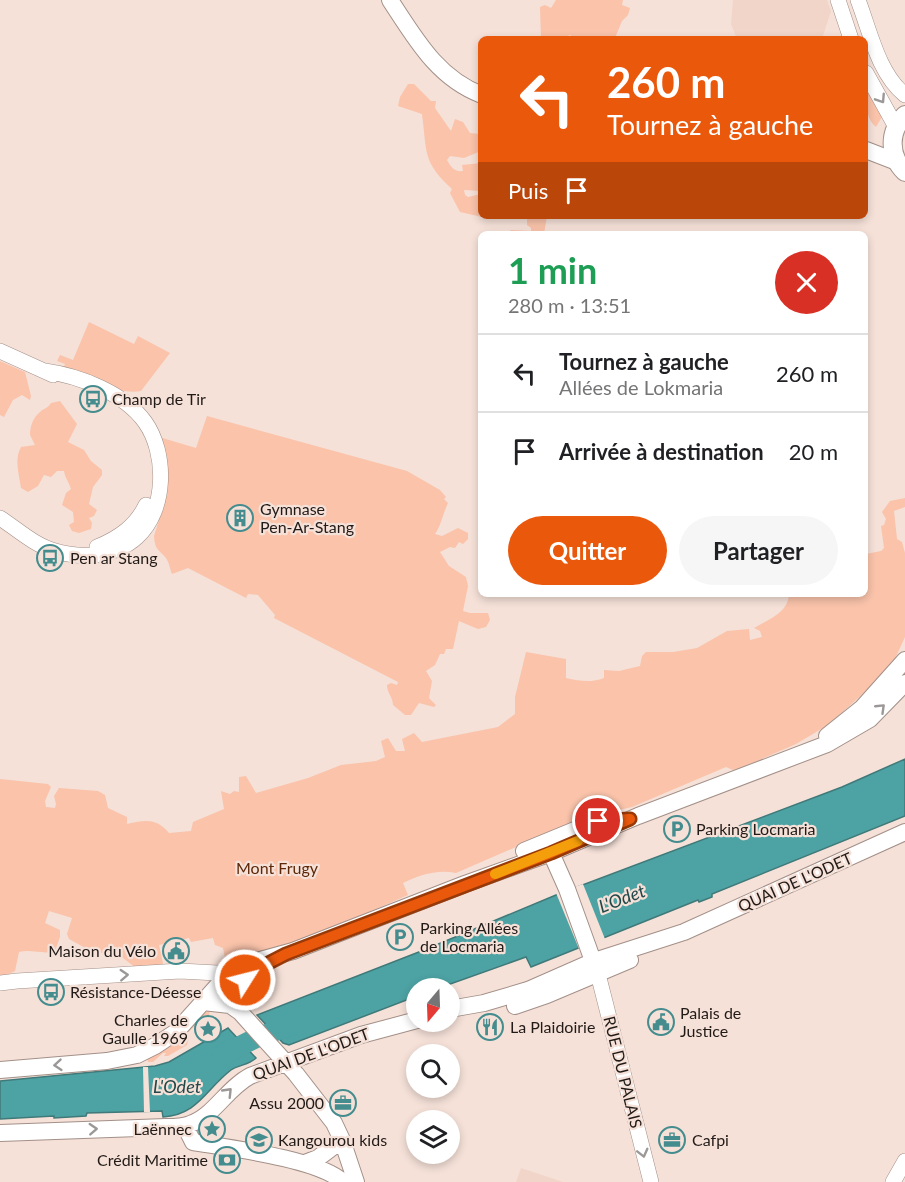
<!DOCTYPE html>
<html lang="fr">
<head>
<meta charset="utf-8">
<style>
	:root { --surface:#fff; --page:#f6f6f6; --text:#202124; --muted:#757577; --line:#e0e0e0; --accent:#ea580c }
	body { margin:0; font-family:Lato,sans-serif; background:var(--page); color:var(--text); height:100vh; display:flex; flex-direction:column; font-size:22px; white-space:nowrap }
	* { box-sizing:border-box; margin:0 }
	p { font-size:20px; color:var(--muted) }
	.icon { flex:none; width:33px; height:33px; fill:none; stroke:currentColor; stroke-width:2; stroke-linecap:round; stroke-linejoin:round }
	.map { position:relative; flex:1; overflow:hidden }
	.details { position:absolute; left:478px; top:231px; width:390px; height:366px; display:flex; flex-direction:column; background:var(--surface); border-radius:9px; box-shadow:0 3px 9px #0003 }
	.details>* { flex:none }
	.guide { position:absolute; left:478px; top:36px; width:390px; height:183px; border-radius:9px; box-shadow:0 3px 9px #0003; background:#ea580c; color:#fff; overflow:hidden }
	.needle { width:39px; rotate:199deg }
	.controls { position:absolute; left:406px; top:978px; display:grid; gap:12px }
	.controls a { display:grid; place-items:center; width:54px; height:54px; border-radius:50%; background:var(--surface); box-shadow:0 3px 9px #0003; font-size:30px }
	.pin { position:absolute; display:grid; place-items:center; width:51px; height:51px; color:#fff; margin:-26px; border:3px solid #fff; border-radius:50%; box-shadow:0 2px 6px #0007 }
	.me { position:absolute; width:66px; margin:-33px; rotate:54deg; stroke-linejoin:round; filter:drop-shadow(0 0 4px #0008) }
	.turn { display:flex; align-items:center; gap:21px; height:126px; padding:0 30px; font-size:27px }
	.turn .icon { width:78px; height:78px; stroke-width:2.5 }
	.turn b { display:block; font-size:42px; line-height:51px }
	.then { display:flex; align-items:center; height:57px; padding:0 30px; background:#0003; gap:12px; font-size:22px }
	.round { display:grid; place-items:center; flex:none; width:63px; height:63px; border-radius:32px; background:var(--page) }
	.headline { display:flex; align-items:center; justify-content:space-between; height:102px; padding:0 30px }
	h1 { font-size:36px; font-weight:700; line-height:45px; color:#1e9e55 }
	.primary-button { display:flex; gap:12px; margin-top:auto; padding:12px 30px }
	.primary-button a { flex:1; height:69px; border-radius:36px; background:var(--accent); color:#fff; font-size:24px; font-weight:700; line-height:69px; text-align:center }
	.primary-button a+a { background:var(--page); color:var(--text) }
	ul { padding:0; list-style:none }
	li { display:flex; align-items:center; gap:18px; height:78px; padding:0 30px; border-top:2px solid var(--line) }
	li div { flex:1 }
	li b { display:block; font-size:22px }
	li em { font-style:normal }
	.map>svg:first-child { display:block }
	.built { fill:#f1d5c9 }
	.green { fill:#fac3aa }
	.water { fill:#4da2a3; stroke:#407979; stroke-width:1.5 }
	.pier { fill:#f5e1d8 }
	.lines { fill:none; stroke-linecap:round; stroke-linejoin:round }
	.river { stroke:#4da2a3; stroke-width:20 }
	.tertiary-casing { stroke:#a39088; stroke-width:16 }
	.secondary-casing { stroke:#a39088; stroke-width:18 }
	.primary-casing { stroke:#a39088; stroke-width:20 }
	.tertiary { stroke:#fff; stroke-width:15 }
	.secondary { stroke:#fff; stroke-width:16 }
	.primary { stroke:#fff; stroke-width:18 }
	.oneway { stroke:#9b9897 }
	.route-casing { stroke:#983908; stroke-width:15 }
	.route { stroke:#ea580c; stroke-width:10 }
	.slow { stroke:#f59e0b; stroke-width:10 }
	.labels { text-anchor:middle; stroke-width:4.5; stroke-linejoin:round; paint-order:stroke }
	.poi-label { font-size:16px; fill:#211a17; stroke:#f5e1d8; text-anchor:start }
	.park-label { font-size:16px; fill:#5e2808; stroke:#f5e1d8 }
	.street-label { font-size:16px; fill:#211a17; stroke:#f5e1d8 }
	.water-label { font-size:18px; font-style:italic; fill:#214849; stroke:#f5e1d8 }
</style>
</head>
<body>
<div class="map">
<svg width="905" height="1182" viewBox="0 0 905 1182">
	<rect width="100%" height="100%" fill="#f5e1d8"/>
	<path class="built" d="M733 0H827L831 11 822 39H737L731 24Z
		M521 1168 563 1182H516Z"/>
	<path class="green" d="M556 0H623L622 5 630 8 628 15 622 21 615 38 576 39 570 35 562 39H541L540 7 545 5 551 8Z
		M408 84H414L431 101H436L435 108 451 131 455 119 463 122 470 133 479 134 481 138V151L464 158 450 156 447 160C451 167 454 172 463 171L462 165 481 163V191L464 190 465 195 468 197 481 194 482 217 460 212 450 193 452 189C422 162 427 151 422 114L398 106 400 97Z
		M866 87 883 115 876 127C865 118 866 101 866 87Z
		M527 216H547L544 234H508L511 230 531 231V228L527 225Z
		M89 322 134 344 138 336 170 353 141 391C118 396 86 376 64 367L65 364 57 361 60 355 73 360Z
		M0 361 25 372 31 396 30 400 22 395 13 400 4 417 0 415Z
		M60 401 77 424 68 442 84 450 91 461 102 470V475L93 487 89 504 97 510 94 516 89 518 92 523 91 529 79 533 72 531 69 525 74 522 73 512 62 505 66 493 71 489C69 482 65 478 64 471H57L51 477 44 475 38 486 28 492 21 488C19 474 14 460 21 447L35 445 30 435C30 426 33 418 40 412 44 408 47 409 51 403Z
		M207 416 407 471 440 490 446 497 444 499 448 503C443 513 441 526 435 534L442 536 458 528 468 533V539L463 544 459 542 455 548 450 547 440 552 449 566 466 577 468 586 463 611 470 613H488L490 620 486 627 478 629 459 621 453 649H446L444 654H440L435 665 426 671 432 681 429 698 436 705 434 707 419 703 411 715H405L393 705C393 697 387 693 387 685L391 683 397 685 398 682 274 618 275 615 258 595 248 594 246 598 188 568 172 574C170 569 169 562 166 558 159 549 155 551 154 536 168 493 169 481 159 437L196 448Z
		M905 498V507L894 511 897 539 902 542 905 553V637L893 663 885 674 828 725 796 744 741 768 733 770 726 767 632 807 594 816 525 843 456 873C437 869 419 875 403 883L408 895 310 938 235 961 225 958 223 948 215 945 213 938 191 942 189 938 159 945 164 968H136L123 958 89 950 69 939 67 934 72 918 49 911 45 923 60 930V937L55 951C44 955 32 949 19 952L15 971 0 978V779L48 784 51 787 45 801 46 807 55 808 56 804 54 796 59 788 98 791 105 795 108 808 127 817V824C146 820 156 818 169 833L191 831 193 822 224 809 221 791 230 794 234 791 239 792V777L246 776 256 793 308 778 341 765 376 761 385 757 381 741 388 738 396 751H405L402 739 414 733 422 742 498 727 515 714V697L526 652 566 659V678C580 681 591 683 604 678V670L619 671 640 666 642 656 646 652H673L697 648 727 631 749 629 750 640 762 637 760 631 754 628C769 619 788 613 789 594H866V554L881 551 884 548 881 526 884 525 886 519 882 512 890 501Z
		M210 1011 207 1024 195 1026 187 1033 189 1037 187 1045 168 1056H164L166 1053H163L153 1062H148L147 1057 204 1012Z"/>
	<path class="water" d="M905 759V816L712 894V897L699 902 698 900 531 967 526 957 439 988H417V996L289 1045 283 1043 257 1015 424 950 556 895 842 787Z
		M228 1028 256 1058C249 1065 238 1065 231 1070 206 1089 198 1115 163 1117L162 1111 87 1113 86 1116 54 1118V1116L0 1119V1081L155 1066 169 1062Z"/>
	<path class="pier" d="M583 884 605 939 579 949 556 893Z
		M143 1067H148L150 1112H144Z"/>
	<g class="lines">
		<path class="river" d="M222 1055 256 1038 297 1023"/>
		<defs>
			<path id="tertiary" d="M838 0 851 39
				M858 0C870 31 878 73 905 95
				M866 73 896 127
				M0 351 53 375
				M0 518C17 529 34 545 55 551 82 559 115 557 137 537 167 510 167 453 145 422 124 393 80 376 45 371
				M97 547C119 538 136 526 146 505
				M598 974 651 1182
				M0 983 17 981 180 971 236 974
				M893 1182 905 1161"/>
			<path id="secondary" d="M390 0C415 38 437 78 482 95
				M866 150 897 162
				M827 736 862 708 905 660
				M524 851 575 830
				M551 853 567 889 597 972
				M203 1002 230 1005 240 1012 296 1074 334 1123 342 1140 356 1182
				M515 1006 547 995 630 960
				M450 1009 484 1003 528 990 594 961 684 932 905 832
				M240 1012C236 985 245 975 267 963
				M0 1070 107 1061 137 1055 155 1046 176 1032 228 974 242 965 293 951 465 884 551 853 638 816 827 744 870 719 905 683
				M185 1126 193 1142C229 1148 319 1159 343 1182
				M0 1133 166 1127C174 1127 183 1127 190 1124 213 1117 227 1088 250 1076L361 1035 417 1020
				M305 1163 318 1158 342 1140"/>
			<path id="primary" d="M905 115C888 132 889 156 905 172"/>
		</defs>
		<use href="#tertiary" class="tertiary-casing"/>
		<use href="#secondary" class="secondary-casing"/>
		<use href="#primary" class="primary-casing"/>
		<use href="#tertiary" class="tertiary"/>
		<use href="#secondary" class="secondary"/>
		<use href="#primary" class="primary"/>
	</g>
	<defs><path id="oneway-chevron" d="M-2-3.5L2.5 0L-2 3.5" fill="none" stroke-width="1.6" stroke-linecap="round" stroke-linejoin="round" transform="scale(1.5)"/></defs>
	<g class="oneway">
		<use href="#oneway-chevron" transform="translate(881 99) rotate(57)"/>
		<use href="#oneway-chevron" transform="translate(881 708) rotate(-44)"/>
		<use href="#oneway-chevron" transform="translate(124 975) rotate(-3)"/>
		<use href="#oneway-chevron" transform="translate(58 1065) rotate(175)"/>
		<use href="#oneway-chevron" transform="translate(228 1092) rotate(-46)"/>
		<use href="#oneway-chevron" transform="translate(93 1129) rotate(-3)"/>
		<use href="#oneway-chevron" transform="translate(643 1153) rotate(76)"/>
	</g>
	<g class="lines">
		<defs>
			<path id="route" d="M245 980 253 971 286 954 551 853 630 819 598 821"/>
		</defs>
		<use href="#route" class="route-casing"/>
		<use href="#route" class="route"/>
		<path class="slow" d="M495 874 578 841"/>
	</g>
	<defs>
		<symbol id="bus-ring" viewBox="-11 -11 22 22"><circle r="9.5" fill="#f5e1d8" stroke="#448c8e" stroke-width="1.5"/><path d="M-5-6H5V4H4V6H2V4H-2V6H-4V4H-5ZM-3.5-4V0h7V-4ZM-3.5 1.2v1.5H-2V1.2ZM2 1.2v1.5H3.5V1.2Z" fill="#448c8e"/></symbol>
		<symbol id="building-ring" viewBox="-11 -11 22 22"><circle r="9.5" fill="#f5e1d8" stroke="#448c8e" stroke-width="1.5"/><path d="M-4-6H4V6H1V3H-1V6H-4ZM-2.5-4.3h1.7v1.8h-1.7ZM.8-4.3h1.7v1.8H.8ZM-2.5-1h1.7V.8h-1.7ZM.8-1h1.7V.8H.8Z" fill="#448c8e"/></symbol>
		<symbol id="parking-ring" viewBox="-11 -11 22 22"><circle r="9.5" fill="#f5e1d8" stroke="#448c8e" stroke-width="1.5"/><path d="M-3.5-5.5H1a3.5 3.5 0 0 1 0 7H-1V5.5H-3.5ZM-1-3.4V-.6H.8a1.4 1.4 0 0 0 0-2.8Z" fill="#448c8e"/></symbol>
		<symbol id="civic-ring" viewBox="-11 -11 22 22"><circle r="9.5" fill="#f5e1d8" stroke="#448c8e" stroke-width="1.5"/><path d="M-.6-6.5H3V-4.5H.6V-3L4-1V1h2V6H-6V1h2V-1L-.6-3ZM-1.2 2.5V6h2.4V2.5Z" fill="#448c8e"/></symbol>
		<symbol id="restaurant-ring" viewBox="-11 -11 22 22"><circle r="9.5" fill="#f5e1d8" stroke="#448c8e" stroke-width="1.5"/><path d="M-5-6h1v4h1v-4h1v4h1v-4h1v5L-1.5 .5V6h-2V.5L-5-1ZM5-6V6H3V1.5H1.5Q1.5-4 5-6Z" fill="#448c8e"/></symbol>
		<symbol id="sight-ring" viewBox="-11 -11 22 22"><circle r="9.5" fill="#f5e1d8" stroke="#448c8e" stroke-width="1.5"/><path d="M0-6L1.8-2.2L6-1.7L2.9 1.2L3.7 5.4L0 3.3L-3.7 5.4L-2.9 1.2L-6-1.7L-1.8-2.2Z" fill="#448c8e"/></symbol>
		<symbol id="office-ring" viewBox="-11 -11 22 22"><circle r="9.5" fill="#f5e1d8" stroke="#448c8e" stroke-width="1.5"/><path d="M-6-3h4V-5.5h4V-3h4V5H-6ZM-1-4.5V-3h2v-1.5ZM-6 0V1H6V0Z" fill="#448c8e"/></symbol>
		<symbol id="school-ring" viewBox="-11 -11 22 22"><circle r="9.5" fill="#f5e1d8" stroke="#448c8e" stroke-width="1.5"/><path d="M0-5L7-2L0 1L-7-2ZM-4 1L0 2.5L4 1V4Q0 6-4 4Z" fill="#448c8e"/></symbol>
		<symbol id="bank-ring" viewBox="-11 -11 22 22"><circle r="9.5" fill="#f5e1d8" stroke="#448c8e" stroke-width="1.5"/><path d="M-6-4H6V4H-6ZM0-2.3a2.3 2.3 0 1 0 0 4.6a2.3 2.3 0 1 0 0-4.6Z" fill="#448c8e"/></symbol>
	</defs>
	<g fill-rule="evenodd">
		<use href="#bus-ring" x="78" y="384" width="30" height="30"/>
		<use href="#building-ring" x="225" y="503" width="30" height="30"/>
		<use href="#bus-ring" x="35" y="543" width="30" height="30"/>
		<use href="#parking-ring" x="662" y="814" width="30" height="30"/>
		<use href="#parking-ring" x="385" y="922" width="30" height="30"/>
		<use href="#civic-ring" x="161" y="936" width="30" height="30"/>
		<use href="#bus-ring" x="36" y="977" width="30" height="30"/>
		<use href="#civic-ring" x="646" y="1007" width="30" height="30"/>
		<use href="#restaurant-ring" x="475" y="1012" width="30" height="30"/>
		<use href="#sight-ring" x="193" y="1014" width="30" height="30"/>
		<use href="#office-ring" x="328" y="1088" width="30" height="30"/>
		<use href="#sight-ring" x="197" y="1114" width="30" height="30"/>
		<use href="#school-ring" x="244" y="1125" width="30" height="30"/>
		<use href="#office-ring" x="657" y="1125" width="30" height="30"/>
		<use href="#bank-ring" x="212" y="1145" width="30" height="30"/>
	</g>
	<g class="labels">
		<g class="poi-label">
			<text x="112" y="405">Champ de Tir</text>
			<text x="260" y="515">Gymnase<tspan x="260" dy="18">Pen-Ar-Stang</tspan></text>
			<text x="70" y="564">Pen ar Stang</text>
			<text x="696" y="835">Parking Locmaria</text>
			<text x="420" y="934">Parking Allées<tspan x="420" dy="18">de Locmaria</tspan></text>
			<text x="156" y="957" text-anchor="end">Maison du Vélo</text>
			<text x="70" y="998">Résistance-Déesse</text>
			<text x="680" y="1019">Palais de<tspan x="680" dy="18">Justice</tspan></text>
			<text x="188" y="1026" text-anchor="end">Charles de<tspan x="188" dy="18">Gaulle 1969</tspan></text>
			<text x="510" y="1033">La Plaidoirie</text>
			<text x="324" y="1109" text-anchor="end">Assu 2000</text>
			<text x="192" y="1135" text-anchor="end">Laënnec</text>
			<text x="278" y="1146">Kangourou kids</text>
			<text x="692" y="1146">Cafpi</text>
			<text x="208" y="1166" text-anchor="end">Crédit Maritime</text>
		</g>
		<g class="park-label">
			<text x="277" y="874">Mont Frugy</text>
		</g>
		<g class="street-label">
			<text transform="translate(795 882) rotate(-24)" y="6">QUAI DE L'ODET</text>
			<text transform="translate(311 1054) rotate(-20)" y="6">QUAI DE L'ODET</text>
			<text transform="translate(623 1072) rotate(76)" y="6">RUE DU PALAIS</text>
		</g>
		<g class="water-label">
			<text transform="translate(622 899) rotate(-21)" y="6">L'Odet</text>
			<text x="177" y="1093">L'Odet</text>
		</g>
	</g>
</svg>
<div class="controls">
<a><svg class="needle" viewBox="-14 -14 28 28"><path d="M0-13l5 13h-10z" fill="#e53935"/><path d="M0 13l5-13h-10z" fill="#757577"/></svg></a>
<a><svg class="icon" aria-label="search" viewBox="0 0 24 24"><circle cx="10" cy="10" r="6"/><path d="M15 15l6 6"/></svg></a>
<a><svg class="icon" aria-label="layers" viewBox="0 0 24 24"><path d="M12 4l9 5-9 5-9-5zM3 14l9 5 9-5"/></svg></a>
</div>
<div class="pin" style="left:598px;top:821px;background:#d93025"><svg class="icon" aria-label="arrive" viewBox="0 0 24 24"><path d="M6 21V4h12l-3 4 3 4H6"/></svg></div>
<svg class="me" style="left:245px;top:980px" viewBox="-20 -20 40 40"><circle r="17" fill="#ea580c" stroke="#fff" stroke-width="3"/><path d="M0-11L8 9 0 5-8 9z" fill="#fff"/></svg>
<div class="guide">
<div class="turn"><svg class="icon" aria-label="left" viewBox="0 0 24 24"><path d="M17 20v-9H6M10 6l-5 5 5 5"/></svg><div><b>260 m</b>Tournez à gauche</div></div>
<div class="then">Puis<svg class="icon" aria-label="arrive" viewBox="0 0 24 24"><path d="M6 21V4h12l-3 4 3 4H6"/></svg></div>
</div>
<section class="details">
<div class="headline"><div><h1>1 min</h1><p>280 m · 13:51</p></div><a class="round" style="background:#d93025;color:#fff"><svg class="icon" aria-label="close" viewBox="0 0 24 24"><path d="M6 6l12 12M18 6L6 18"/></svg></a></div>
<ul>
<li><svg class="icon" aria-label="left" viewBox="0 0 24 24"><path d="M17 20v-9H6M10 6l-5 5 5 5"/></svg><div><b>Tournez à gauche</b><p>Allées de Lokmaria</p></div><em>260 m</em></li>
<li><svg class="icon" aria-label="arrive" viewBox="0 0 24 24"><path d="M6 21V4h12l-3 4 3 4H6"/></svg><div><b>Arrivée à destination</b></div><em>20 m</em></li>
</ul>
<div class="primary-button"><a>Quitter</a><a>Partager</a></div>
</section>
</div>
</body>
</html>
